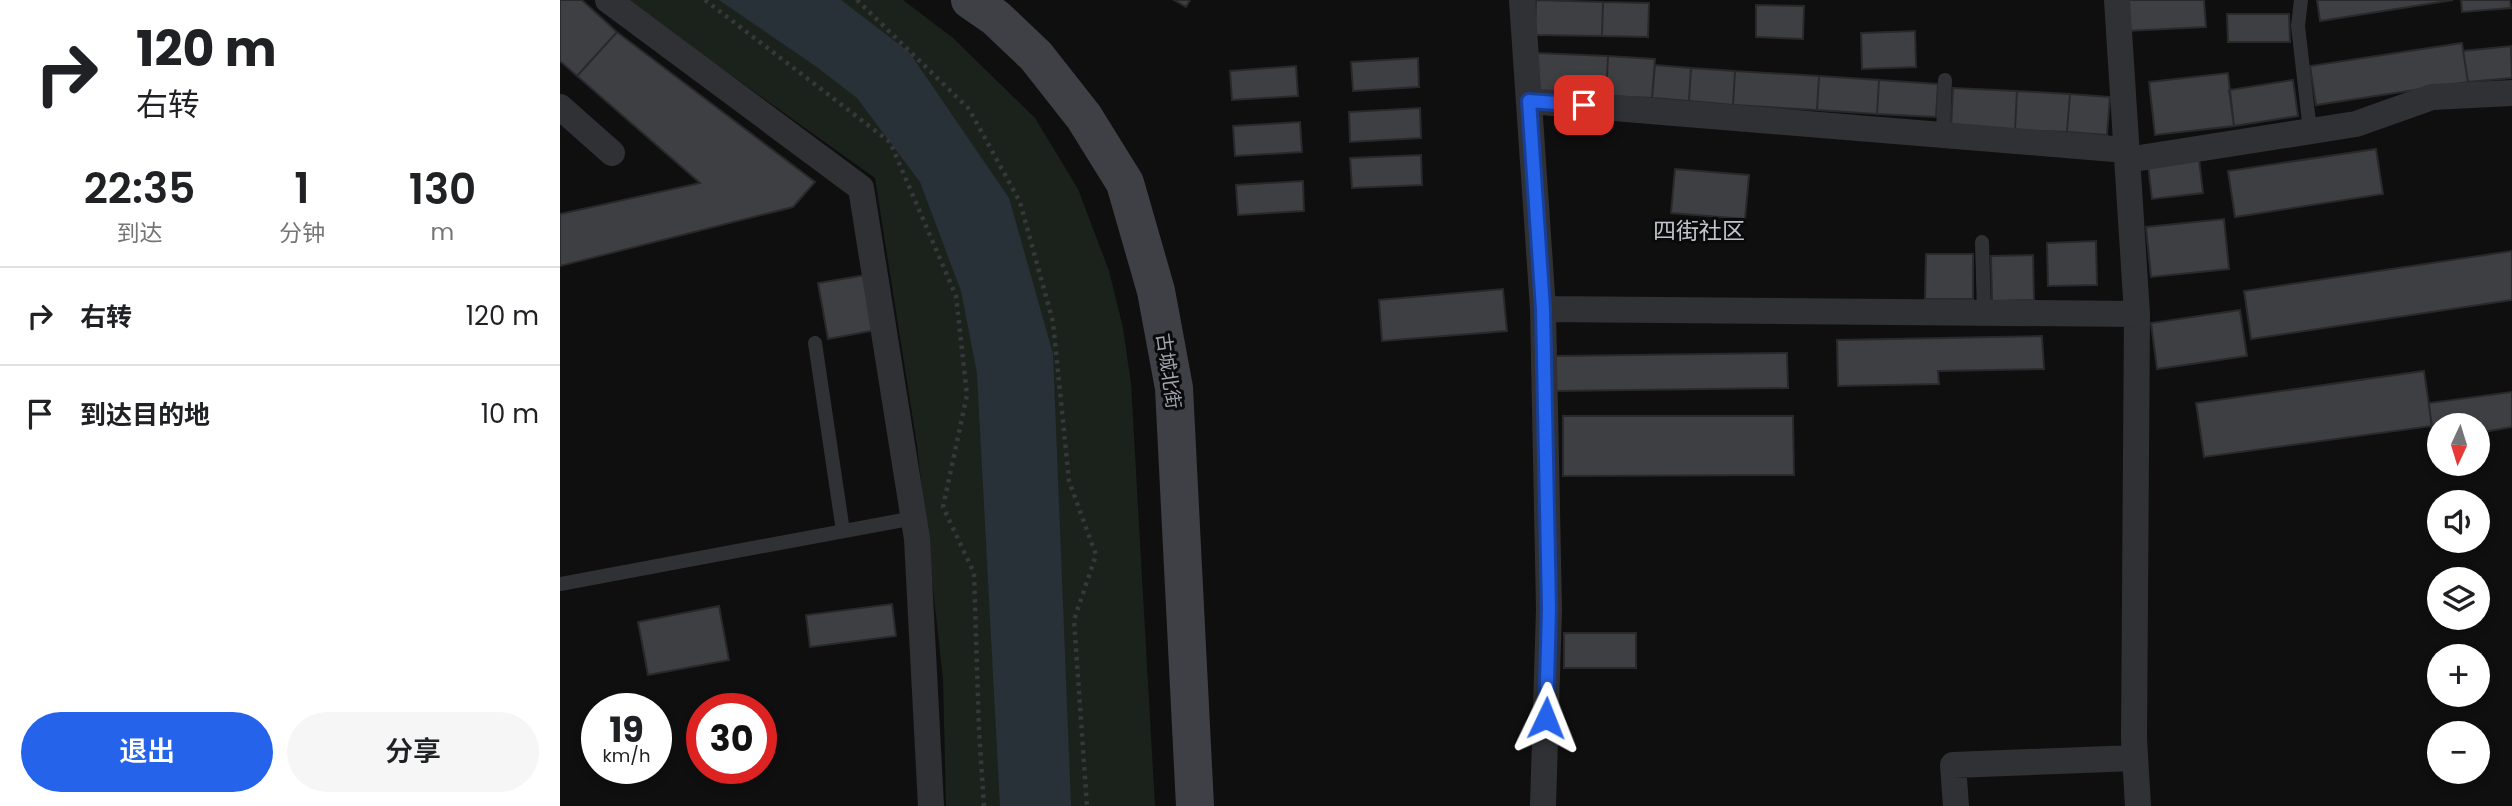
<!DOCTYPE html>
<html lang="zh">
<head>
<meta charset="utf-8">
<style>
	:root { --surface:#fff; --page:#f6f6f6; --text:#202124; --muted:#757577; --line:#e0e0e0; --accent:#2563eb }
	body { margin:0; font-family:Poppins,"Noto Sans SC",sans-serif; background:var(--page); color:var(--text); height:100vh; display:flex; flex-direction:column; font-size:26px; white-space:nowrap }
	* { box-sizing:border-box; margin:0 }
	p { font-size:23px; color:var(--muted) }
	.icon { flex:none; width:38px; height:38px; fill:none; stroke:currentColor; stroke-width:2; stroke-linecap:round; stroke-linejoin:round }
	.map { position:relative; flex:1; overflow:hidden }
	.drawer { display:flex; flex-direction:column; background:var(--surface); width:560px }
	.drawer>* { flex:none }
	.hud { background:#fff; color:var(--text); overflow:hidden }
	.needle { width:46px; rotate:184deg }
	.controls { position:absolute; left:1867px; top:413px; display:grid; gap:14px }
	.controls a { display:grid; place-items:center; width:63px; height:63px; border-radius:50%; background:var(--surface); box-shadow:0 4px 10px #0003; font-size:35px }
	.speed { position:absolute; left:21px; top:693px; display:flex; gap:14px; font-size:35px; font-weight:700; text-align:center }
	.speed>* { display:grid; place-content:center; width:91px; height:91px; border-radius:50%; background:var(--surface); box-shadow:0 4px 10px #0003; line-height:1 }
	.speed small { font-size:18px; font-weight:400 }
	.speed .limit { border:10px solid #d22; background:#fff; color:#111 }
	.pin { position:absolute; display:grid; place-items:center; width:60px; height:60px; color:#fff; margin:-30px; border-radius:14px; box-shadow:0 4px 10px #0006 }
	.me { position:absolute; width:77px; margin:-38px; rotate:2deg; stroke-linejoin:round; filter:drop-shadow(0 0 5px #0008) }
	.turn { display:flex; align-items:center; gap:24px; height:147px; padding:0 21px; font-size:32px }
	.turn .icon { width:91px; height:91px; stroke-width:2.5 }
	.turn b { display:block; font-size:49px; line-height:60px }
	.eta { display:flex; justify-content:space-evenly; align-items:center; height:119px; text-align:center }
	.eta b { font-size:42px; font-weight:600; line-height:49px }
	.button { display:flex; gap:14px; margin-top:auto; padding:14px 21px }
	.button a { flex:1; height:80px; border-radius:42px; background:var(--accent); color:#fff; font-size:28px; font-weight:600; line-height:80px; text-align:center }
	.button a+a { background:var(--page); color:var(--text) }
	ul { padding:0; list-style:none }
	li { display:flex; align-items:center; gap:21px; height:98px; padding:0 21px; border-top:2px solid var(--line) }
	li div { flex:1 }
	li b { display:block; font-size:26px }
	li em { font-style:normal }
	main { display:flex; flex:1; min-height:0 }
	.map>svg:first-child { display:block }
	.park { fill:#1b221c }
	.water { fill:#293138 }
	.building { fill:#3e3f43; stroke:#29292c; stroke-width:2 }
	.lines { fill:none; stroke-linecap:round; stroke-linejoin:round }
	.path { stroke:#36383c; stroke-width:4.5; stroke-dasharray:3.5 5; stroke-linecap:butt }
	.lane { stroke:#303135; stroke-width:14 }
	.street { stroke:#303135; stroke-width:26 }
	.secondary { stroke:#3e4045; stroke-width:38 }
	.route-casing { stroke:#184099; stroke-width:18 }
	.route { stroke:#2563eb; stroke-width:12 }
	.labels { text-anchor:middle; stroke-width:6; stroke-linejoin:round; paint-order:stroke }
	.street-label { font-size:19px; fill:#a0a6b1; stroke:#0a0a0b }
	.quarter-label { font-size:23px; fill:#c1c4cd; stroke:#0a0a0b }
</style>
</head>
<body>
<main>
<section class="drawer">
<div class="hud">
<div class="turn"><svg class="icon" aria-label="right" viewBox="0 0 24 24"><path d="M7 20v-9h11M14 6l5 5-5 5"/></svg><div><b>120 m</b>右转</div></div>
</div>
<div class="eta">
<div><b>22:35</b><p>到达</p></div>
<div><b>1</b><p>分钟</p></div>
<div><b>130</b><p>m</p></div>
</div>
<ul>
<li><svg class="icon" aria-label="right" viewBox="0 0 24 24"><path d="M7 20v-9h11M14 6l5 5-5 5"/></svg><div><b>右转</b></div><em>120 m</em></li>
<li><svg class="icon" aria-label="arrive" viewBox="0 0 24 24"><path d="M6 21V4h12l-3 4 3 4H6"/></svg><div><b>到达目的地</b></div><em>10 m</em></li>
</ul>
<div class="button"><a>退出</a><a>分享</a></div>
</section>
<div class="map">
<svg width="1952" height="806" viewBox="0 0 1952 806">
	<rect width="100%" height="100%" fill="#0f0f10"/>
	<path class="park" d="M66 0H343L393 38 475 118 518 189 549 271 563 328 571 384 595 806H386L383 679 357 445 315 178Z"/>
	<path class="water" d="M159 0H281L349 52 449 198 493 354 511 806H440L417 373 401 291 360 182 297 98 254 65Z"/>
	<path class="building" d="M0 0H22L57 32 17 76 0 61Z
		M614 0H630L626 7Z
		M976 0 1043 2 1042 36 975 35Z
		M1566 0H1644L1646 27 1567 31Z
		M1757 0H1893L1760 21Z
		M1901 0H1950L1951 8 1902 12Z
		M1043 2 1089 3 1088 37 1042 36Z
		M1196 5 1244 6 1243 39 1196 37Z
		M1667 14H1729L1730 42H1668Z
		M1355 31 1356 67 1302 69 1301 33Z
		M57 32 255 182 233 207 0 266V214L140 183 17 76Z
		M1902 43 1908 82 1756 105 1750 66Z
		M1951 46 1952 78 1908 82 1903 51Z
		M977 53 1048 56 1046 96 975 92Z
		M1048 56 1095 59 1092 98 1046 96Z
		M858 58 859 87 793 91 791 62Z
		M1095 65 1131 68 1129 101 1092 98Z
		M736 66 738 96 672 100 670 71Z
		M1131 68 1175 71 1173 105 1129 101Z
		M1175 71 1259 76 1257 110 1173 105Z
		M1668 73 1674 126 1595 135 1589 82Z
		M1259 76 1319 80 1317 114 1257 110Z
		M1319 80 1378 84 1376 117 1317 114Z
		M1733 80 1738 116 1674 126 1669 90Z
		M1393 88 1457 91 1455 130 1391 127Z
		M1457 91 1510 94 1507 132 1455 130Z
		M1510 94 1550 97 1547 135 1507 132Z
		M860 108 861 138 790 142 789 112Z
		M740 122 742 152 675 156 673 126Z
		M1816 149 1823 194 1675 217 1668 171Z
		M861 155 862 185 792 188 790 158Z
		M1639 159 1643 193 1592 199 1588 165Z
		M1115 169 1189 175 1185 219 1111 213Z
		M743 181 744 211 678 215 676 185Z
		M1664 219 1669 269 1591 277 1586 227Z
		M1536 241 1537 285 1488 286 1487 243Z
		M1952 251V300L1691 339 1684 291Z
		M1366 254H1413V299H1365Z
		M1473 255 1474 300 1432 301 1431 256Z
		M306 275 316 330 268 339 258 283Z
		M943 289 947 331 822 341 819 300Z
		M1680 310 1687 356 1597 369 1591 323Z
		M1482 336 1484 369 1378 371 1379 384 1278 386 1277 340Z
		M1227 353 1228 388 996 391V356Z
		M1864 371 1872 426 1644 457 1636 403Z
		M1952 392V427L1918 433V425H1880V439L1873 440 1869 403Z
		M1003 416H1233L1234 475 1003 476Z
		M332 604 336 636 250 647 246 615Z
		M159 606 169 660 88 675 78 622Z
		M1004 633H1076V668H1004Z"/>
	<g class="lines">
		<path class="path" d="M145 0 330 142 396 296 407 395 383 507 414 573 419 731 424 806
			M297 0 409 109 460 202 493 322 509 481 536 555 514 620 527 806"/>
		<path class="lane" d="M1741 0 1738 26 1750 131
			M1383 135 1385 80
			M1422 242 1424 313
			M255 343 283 531
			M0 584 354 518"/>
		<path class="street" d="M48 0 301 188 357 539 371 806
			M962 0 983 309 1577 314 1574 739 1578 806
			M1557 0 1577 314
			M969 101 1566 150
			M0 107 52 153
			M1567 160 1796 124 1872 97 1952 93
			M983 309 989 609 983 806
			M1396 806 1393 765 1575 758"/>
		<path class="secondary" d="M410 0 436 18 476 56 524 117 565 183 596 291 614 388 635 806"/>
	</g>
	<g class="lines">
		<defs>
			<path id="route" d="M986 718 989 609 983 309 969 101 1024 105"/>
		</defs>
		<use href="#route" class="route-casing"/>
		<use href="#route" class="route"/>
	</g>
	<g class="labels">
		<g class="street-label">
			<text transform="translate(609 371) rotate(82)" y="7">古城北街</text>
		</g>
		<g class="quarter-label">
			<text x="1139" y="239">四街社区</text>
		</g>
	</g>
</svg>
<div class="controls">
<a><svg class="needle" viewBox="-14 -14 28 28"><path d="M0-13l5 13h-10z" fill="#e53935"/><path d="M0 13l5-13h-10z" fill="#757577"/></svg></a>
<a><svg class="icon" aria-label="sound" viewBox="0 0 24 24"><path d="M4 9h4l5-4v14l-5-4H4zM17 9q2 3 0 6"/></svg></a>
<a><svg class="icon" aria-label="layers" viewBox="0 0 24 24"><path d="M12 4l9 5-9 5-9-5zM3 14l9 5 9-5"/></svg></a>
<a>+</a>
<a>−</a>
</div>
<div class="speed"><div>19<small>km/h</small></div><div class="limit">30</div></div>
<div class="pin" style="left:1024px;top:105px;background:#d93025"><svg class="icon" aria-label="arrive" viewBox="0 0 24 24"><path d="M6 21V4h12l-3 4 3 4H6"/></svg></div>
<svg class="me" style="left:986px;top:718px" viewBox="-20 -20 40 40"><path d="M0-17L14 15 0 8-14 15z" fill="#2563eb" stroke="#fff" stroke-width="4"/></svg>
</div>
</main>
</body>
</html>
